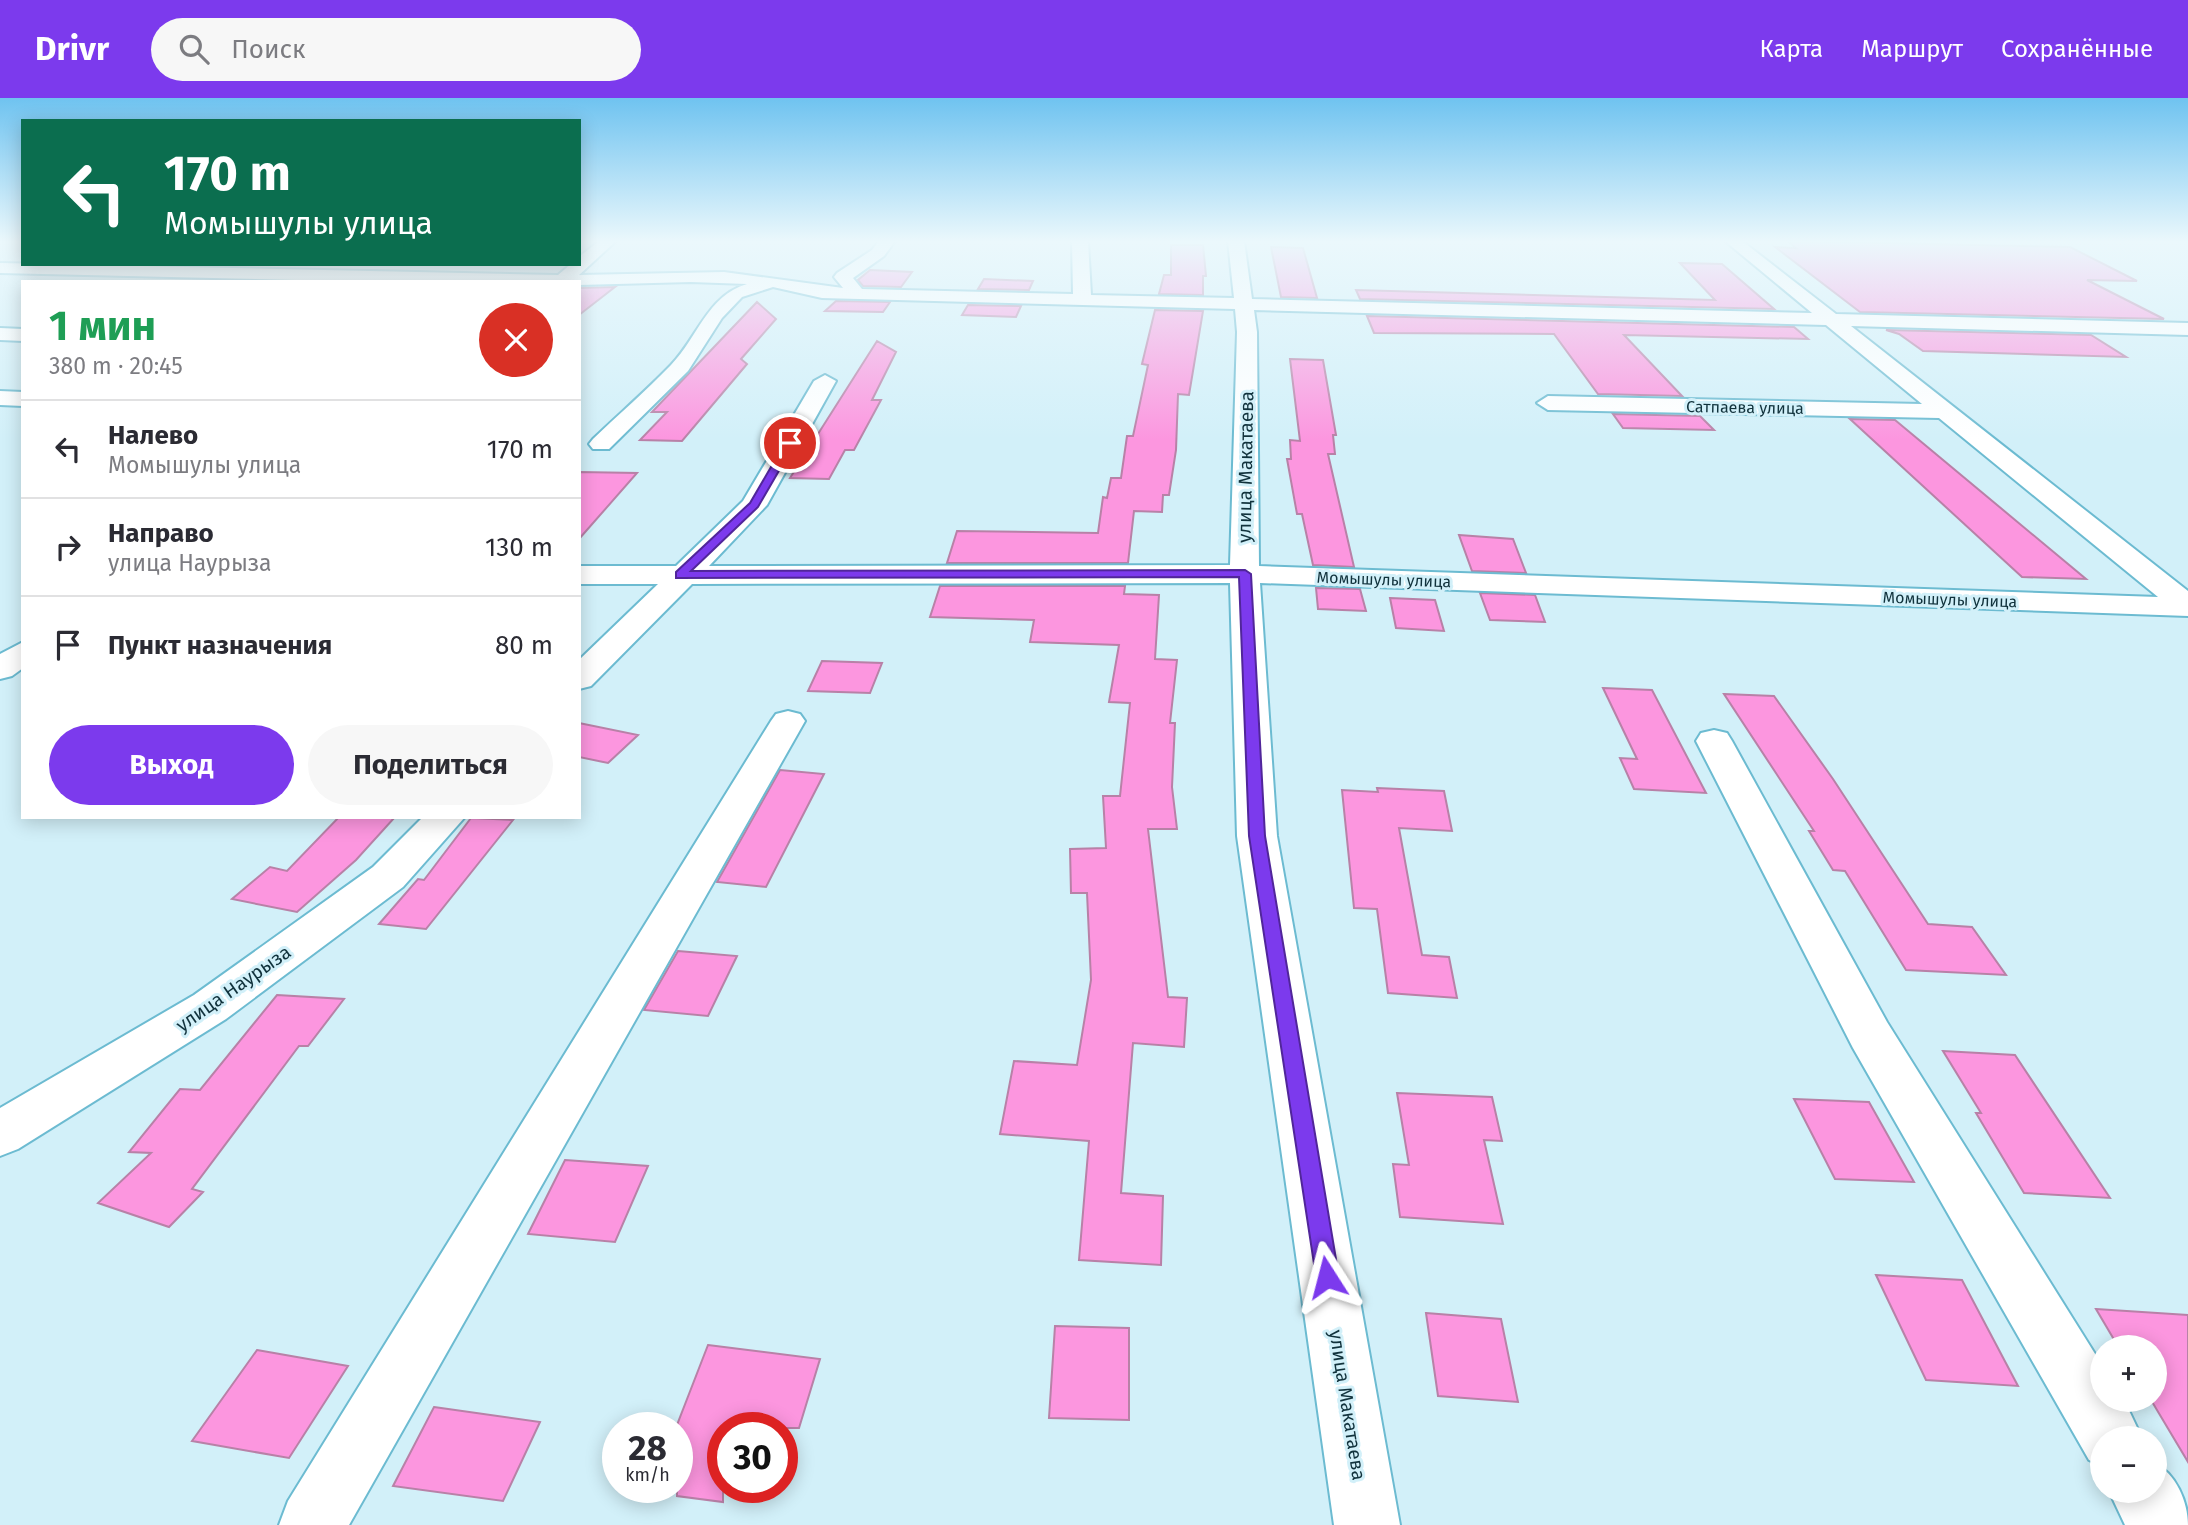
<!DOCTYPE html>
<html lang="ru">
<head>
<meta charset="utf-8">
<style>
	:root { --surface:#fff; --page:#f7f7f7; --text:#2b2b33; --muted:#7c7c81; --line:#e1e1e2; --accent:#7c3aed }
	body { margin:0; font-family:"Fira Sans",sans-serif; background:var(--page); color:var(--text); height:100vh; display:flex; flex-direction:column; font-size:26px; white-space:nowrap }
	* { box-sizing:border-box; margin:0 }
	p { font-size:23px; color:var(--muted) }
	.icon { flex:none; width:38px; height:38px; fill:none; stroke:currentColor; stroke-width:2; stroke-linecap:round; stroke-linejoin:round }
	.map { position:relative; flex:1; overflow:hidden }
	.details { position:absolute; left:21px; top:182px; width:560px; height:539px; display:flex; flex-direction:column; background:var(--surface); border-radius:0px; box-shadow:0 4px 18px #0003 }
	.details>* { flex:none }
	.guide { position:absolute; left:21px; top:21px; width:560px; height:147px; border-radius:0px; box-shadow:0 4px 18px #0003; background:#0b6e4f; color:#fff; overflow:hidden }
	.fabs { position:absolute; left:2090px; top:1237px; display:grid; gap:14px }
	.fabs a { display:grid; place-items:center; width:77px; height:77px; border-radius:50%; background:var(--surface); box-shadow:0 4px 18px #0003; font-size:35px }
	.speed { position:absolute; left:602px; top:1314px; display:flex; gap:14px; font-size:35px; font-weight:700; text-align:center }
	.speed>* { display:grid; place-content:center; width:91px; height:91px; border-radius:50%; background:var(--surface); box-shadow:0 4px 18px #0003; line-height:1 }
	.speed small { font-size:18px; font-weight:400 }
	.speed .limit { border:10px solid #d22; background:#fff; color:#111 }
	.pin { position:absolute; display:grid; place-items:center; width:60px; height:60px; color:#fff; margin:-30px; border:4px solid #fff; border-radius:50%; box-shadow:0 2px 7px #0007 }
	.me { position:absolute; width:77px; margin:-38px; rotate:351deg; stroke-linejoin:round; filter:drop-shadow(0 0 5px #0008) }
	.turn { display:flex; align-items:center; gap:24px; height:147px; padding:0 28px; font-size:32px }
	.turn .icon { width:91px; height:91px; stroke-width:2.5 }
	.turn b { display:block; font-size:49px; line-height:60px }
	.round { display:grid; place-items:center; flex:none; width:74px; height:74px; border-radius:37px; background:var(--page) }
	.headline { display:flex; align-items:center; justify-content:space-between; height:119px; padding:0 28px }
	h1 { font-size:42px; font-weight:700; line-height:52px; color:#1e9e55 }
	.action { display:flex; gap:14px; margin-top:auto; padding:14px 28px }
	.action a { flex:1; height:80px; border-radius:42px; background:var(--accent); color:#fff; font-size:28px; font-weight:700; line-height:80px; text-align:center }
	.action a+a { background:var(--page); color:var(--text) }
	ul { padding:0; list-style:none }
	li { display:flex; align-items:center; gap:21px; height:98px; padding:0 28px; border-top:2px solid var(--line) }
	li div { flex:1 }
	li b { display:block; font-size:26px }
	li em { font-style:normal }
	header { display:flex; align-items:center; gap:42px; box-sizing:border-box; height:98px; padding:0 35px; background:var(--accent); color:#fff }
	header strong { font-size:33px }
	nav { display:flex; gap:38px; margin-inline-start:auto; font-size:24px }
	.search { width:490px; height:63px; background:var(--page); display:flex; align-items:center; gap:18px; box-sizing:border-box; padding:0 24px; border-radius:38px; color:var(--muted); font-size:26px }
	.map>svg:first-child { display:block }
	.building { fill:#fc96df; stroke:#b881a7; stroke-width:2 }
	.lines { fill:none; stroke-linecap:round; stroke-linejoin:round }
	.minor-casing { stroke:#6cbbd1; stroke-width:4 }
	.minor { fill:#fff; fill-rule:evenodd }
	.route { fill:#7c3aed; stroke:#51269a; stroke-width:2 }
	.labels { text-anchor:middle; stroke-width:6; stroke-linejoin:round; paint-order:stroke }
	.far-street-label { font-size:16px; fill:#11323c; stroke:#d2f0f9 }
	.street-label { font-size:19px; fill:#11323c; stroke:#d2f0f9 }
</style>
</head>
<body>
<header>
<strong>Drivr</strong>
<div class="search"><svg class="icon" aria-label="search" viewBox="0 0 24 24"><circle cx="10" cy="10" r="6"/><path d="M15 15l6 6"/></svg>Поиск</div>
<nav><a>Карта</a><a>Маршрут</a><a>Сохранённые</a></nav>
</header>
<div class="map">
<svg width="2188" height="1427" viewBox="0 0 2188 1427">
	<rect width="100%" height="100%" fill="#d2f0f9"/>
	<path class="building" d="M1788 143 2070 149 2137 183 2087 182 2164 221 1860 214 1775 149 1796 150Z
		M1171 147H1203L1206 178H1203V197L1159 196 1164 177H1171Z
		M1271 149 1303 150 1317 200 1281 199Z
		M1680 165 1722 166 1774 211 1360 201 1356 192 1715 202Z
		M870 172 912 174 901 189 863 188 858 182Z
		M984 181 1033 183 1029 192 978 191Z
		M615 189 579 217V190Z
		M836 203 890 204 883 214 825 213Z
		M757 204 776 221 741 261 747 266 682 343 640 342 667 314H652Z
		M968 207 1021 208 1016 219 962 217Z
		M1155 212 1203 213 1189 297 1178 296 1176 352 1169 397H1163L1162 414 1134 413 1128 465H947L957 433 1098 435 1103 399 1107 400 1111 380H1121L1127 338H1133L1148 267 1142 266Z
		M1367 218 1794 229 1808 241 1624 237 1682 298 1598 296 1554 236 1374 235Z
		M1886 232 2091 237 2126 259 1923 253 1899 236Z
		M877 243 896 254 872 302H881L854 352H845L829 381 790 380Z
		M1290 261 1323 262 1336 337H1333L1335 356H1328L1354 469 1313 467 1302 416H1297L1287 361H1291L1290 342 1300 343Z
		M1613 316 1700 318 1714 332 1623 330Z
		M1850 321 1895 322 2086 481 2022 479Z
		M579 374 637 375 579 441Z
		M1459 437 1513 441 1526 475 1472 473Z
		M940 488H1125L1124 496 1159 497 1155 561 1177 562 1170 625H1175L1172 689 1177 731H1148L1168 899 1187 900 1184 949 1133 945 1121 1095 1163 1098 1161 1167 1079 1162 1089 1043 1000 1036 1014 963 1077 967 1091 882 1087 795H1071L1070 751 1106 750 1103 698H1120L1130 605 1109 604 1119 547 1030 544 1034 522 930 519Z
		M1316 490 1360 491 1366 513 1318 511Z
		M1480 495 1535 497 1545 524 1490 522Z
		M1390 500 1435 502 1444 533 1396 530Z
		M822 563 882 565 870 595 808 593Z
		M1603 590 1652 592 1706 695 1634 691 1620 660 1637 661Z
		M1724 596 1774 598 1833 681 1928 826 1972 829 2006 877 1906 872 1845 773 1833 772 1809 733H1814Z
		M579 625 638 637 608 665 579 659Z
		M780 672 824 676 766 789 717 784Z
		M1377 690 1444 693 1452 733 1399 730 1422 857 1449 859 1457 900 1388 895 1377 811 1354 810 1342 692 1378 694Z
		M339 719H395L356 762 297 814 232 801 270 769 287 773Z
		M471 720 513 722 426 831 379 826 418 781 424 782Z
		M678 853 737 858 708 918 644 912Z
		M277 897 344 901 308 948H299L192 1091 203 1094 169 1129 98 1105 151 1055 129 1054 180 991 200 992Z
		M1943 953 2015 957 2110 1100 2024 1095 1976 1015H1981Z
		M1397 995 1492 999 1502 1043 1484 1042 1503 1126 1400 1119 1393 1066 1409 1067Z
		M1794 1001 1869 1004 1914 1084 1835 1081Z
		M565 1062 648 1068 615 1144 528 1136Z
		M1876 1177 1962 1182 2018 1288 1926 1282Z
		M2096 1211 2188 1217V1364L2151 1302H2154V1250H2119Z
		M1426 1215 1501 1221 1518 1304 1438 1298Z
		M1055 1228 1129 1230V1322L1049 1320Z
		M708 1247 820 1261 799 1330H723V1404L677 1398V1327Z
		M257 1252 348 1268 289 1360 192 1343Z
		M434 1309 540 1324 503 1403 393 1388Z"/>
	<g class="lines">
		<defs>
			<path id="minor" d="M599 143H616L579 177 724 174 843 190 834 179 837 175 872 152 879 143H895L884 158 853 180 862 191 1073 196 1072 143H1088L1091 197 1234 200 1228 143H1244L1252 201 1812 215 1725 143H1742L1836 216 2188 225V237L1851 228 2188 493V518L1260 485 1277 738 1400 1427H1334L1237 738 1230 485 692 486 591 588 579 591V562L658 486H579V468H676L743 403 814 283 825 277 836 283 767 407 709 468 1230 467 1237 234 1235 211 822 200 773 189 742 199 722 220 688 273 609 351H593L589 346 593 341C619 316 646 293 671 267 698 239 707 198 747 186L691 184 579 187V184H379L0 175V165L558 177 571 166H579V159ZM1254 212 1826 227 1922 306 1548 298 1537 305 1548 312 1939 320 2158 499 1259 468 1257 234Z
				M0 230 23 231V243L0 242Z
				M0 293 23 294V308L0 307Z
				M23 544V570L12 578 0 581V556Z
				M788 613 800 616 805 623 349 1427H279L288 1403 771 623 776 616Z
				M1714 632 1727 635 1732 643 1887 924 2102 1267V1302H2124L2142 1340H2102V1368L2089 1362 1853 950 1696 643 1701 635Z
				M423 719H465L403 789 226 921 18 1051 0 1058V1010L194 897 373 769Z
				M2154 1365C2176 1375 2188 1404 2188 1427H2125L2109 1393H2154Z"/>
		</defs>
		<use href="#minor" class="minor-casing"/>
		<use href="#minor" class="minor"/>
	</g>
	<linearGradient id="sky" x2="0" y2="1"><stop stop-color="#6fc3f0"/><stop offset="0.42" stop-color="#ebf8fc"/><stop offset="1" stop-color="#ebf8fc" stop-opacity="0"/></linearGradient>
	<rect width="2188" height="342" fill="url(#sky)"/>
	<path class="route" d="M790 342 795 345 758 409 691 473 1245 472 1251 476 1265 738 1339 1179 1336 1187 1327 1190 1319 1187 1316 1179 1249 738 1239 479 676 480V474L750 405 785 345Z"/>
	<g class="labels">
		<g class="far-street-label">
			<text transform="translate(1745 309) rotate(1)" y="6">Сатпаева улица</text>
			<text transform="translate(1384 481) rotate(2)" y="6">Момышулы улица</text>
			<text transform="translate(1950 501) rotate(2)" y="6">Момышулы улица</text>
		</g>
		<g class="street-label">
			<text transform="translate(1245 369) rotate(-89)" y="7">улица Макатаева</text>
			<text transform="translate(233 890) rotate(-35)" y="7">улица Наурыза</text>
			<text transform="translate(1348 1307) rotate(81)" y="7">улица Макатаева</text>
		</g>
	</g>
</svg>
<div class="fabs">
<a>+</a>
<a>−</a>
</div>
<div class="speed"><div>28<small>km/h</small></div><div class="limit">30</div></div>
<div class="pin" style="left:790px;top:345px;background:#d93025"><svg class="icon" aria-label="arrive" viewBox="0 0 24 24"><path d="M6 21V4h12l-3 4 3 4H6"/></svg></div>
<svg class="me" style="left:1327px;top:1179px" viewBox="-20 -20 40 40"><path d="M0-17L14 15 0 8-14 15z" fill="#7c3aed" stroke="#fff" stroke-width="4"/></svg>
<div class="guide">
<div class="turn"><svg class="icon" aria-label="left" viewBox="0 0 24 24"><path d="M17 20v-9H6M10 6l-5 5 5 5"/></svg><div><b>170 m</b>Момышулы улица</div></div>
</div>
<section class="details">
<div class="headline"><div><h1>1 мин</h1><p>380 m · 20:45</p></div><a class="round" style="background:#d93025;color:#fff"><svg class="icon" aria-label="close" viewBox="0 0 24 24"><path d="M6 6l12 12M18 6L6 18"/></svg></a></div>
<ul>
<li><svg class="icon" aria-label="left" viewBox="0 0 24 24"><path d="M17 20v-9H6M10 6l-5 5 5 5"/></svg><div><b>Налево</b><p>Момышулы улица</p></div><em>170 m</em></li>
<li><svg class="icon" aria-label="right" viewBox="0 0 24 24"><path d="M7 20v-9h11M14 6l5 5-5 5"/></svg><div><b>Направо</b><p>улица Наурыза</p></div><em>130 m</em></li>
<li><svg class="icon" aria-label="arrive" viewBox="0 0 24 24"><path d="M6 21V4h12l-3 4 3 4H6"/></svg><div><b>Пункт назначения</b></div><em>80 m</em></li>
</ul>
<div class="action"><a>Выход</a><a>Поделиться</a></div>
</section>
</div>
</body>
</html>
